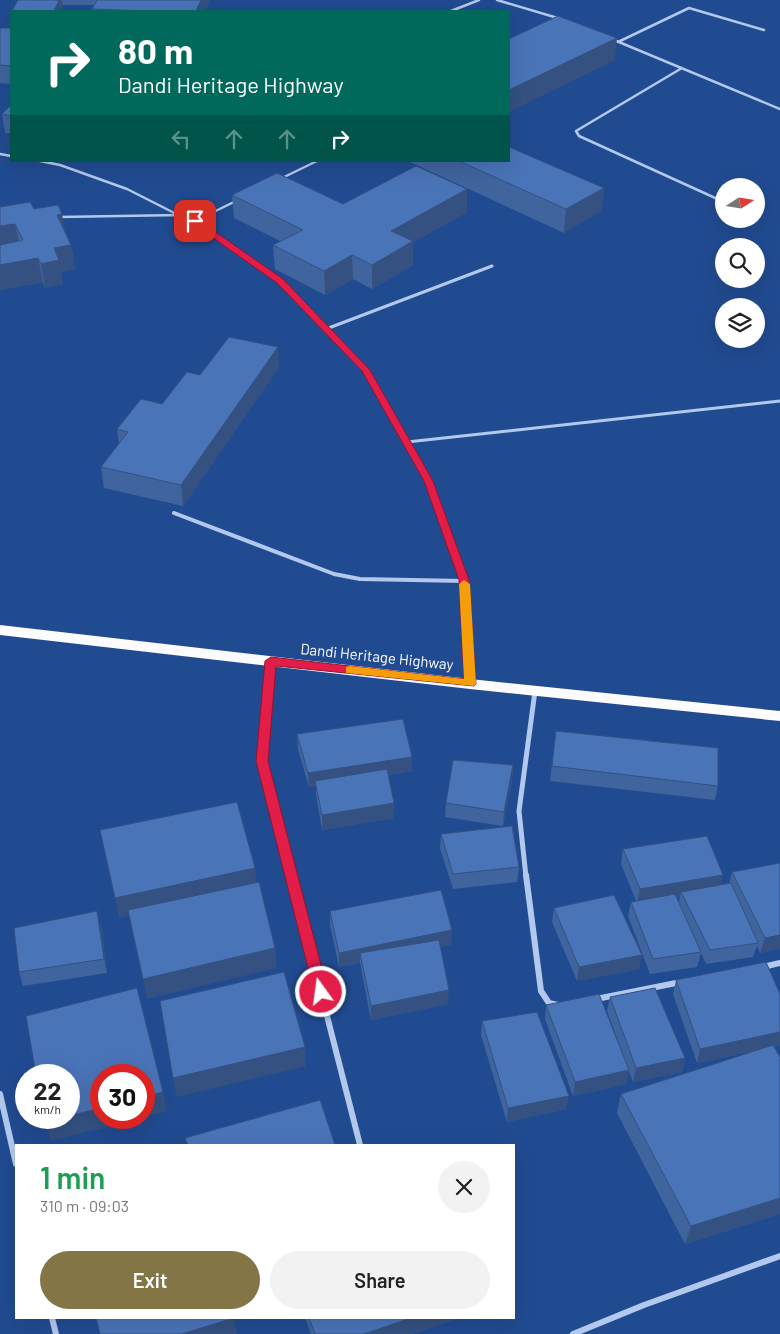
<!DOCTYPE html>
<html lang="en">
<head>
<meta charset="utf-8">
<style>
	:root { --surface:#fff; --page:#f2f2f2; --text:#222; --muted:#767676; --accent:#837546 }
	body { margin:0; font-family:Barlow,sans-serif; background:var(--page); color:var(--text); height:100vh; display:flex; flex-direction:column; font-size:19px; white-space:nowrap }
	* { box-sizing:border-box; margin:0 }
	p { font-size:16px; color:var(--muted) }
	.icon { flex:none; width:28px; height:28px; fill:none; stroke:currentColor; stroke-width:2; stroke-linecap:round; stroke-linejoin:round }
	.map { position:relative; flex:1; overflow:hidden }
	.sheet { position:absolute; left:15px; top:1144px; width:500px; height:175px; display:flex; flex-direction:column; background:var(--surface); border-radius:0px; box-shadow:0 5px 20px #0002 }
	.sheet>* { flex:none }
	.guide { position:absolute; left:10px; top:10px; width:500px; height:152px; border-radius:0px; box-shadow:0 5px 20px #0002; background:#00695c; color:#fff; overflow:hidden }
	.needle { width:32px; rotate:78deg }
	.fabs { position:absolute; left:715px; top:178px; display:grid; gap:10px }
	.fabs a { display:grid; place-items:center; width:50px; height:50px; border-radius:50%; background:var(--surface); box-shadow:0 5px 20px #0002; font-size:25px }
	.speed { position:absolute; left:15px; top:1064px; display:flex; gap:10px; font-size:25px; font-weight:700; text-align:center }
	.speed>* { display:grid; place-content:center; width:65px; height:65px; border-radius:50%; background:var(--surface); box-shadow:0 5px 20px #0002; line-height:1 }
	.speed small { font-size:12px; font-weight:400 }
	.speed .limit { border:8px solid #d22; background:#fff; color:#111 }
	.pin { position:absolute; display:grid; place-items:center; width:42px; height:42px; color:#fff; margin:-21px; border-radius:10px; box-shadow:0 2px 8px #0006 }
	.me { position:absolute; width:55px; margin:-28px; rotate:346deg; stroke-linejoin:round; filter:drop-shadow(0 0 4px #0008) }
	.turn { display:flex; align-items:center; gap:18px; height:105px; padding:0 25px; font-size:22px }
	.turn .icon { width:65px; height:65px; stroke-width:2.5 }
	.turn b { display:block; font-size:35px; line-height:42px }
	.lanes { display:flex; align-items:center; height:48px; padding:0 25px; background:#0003; justify-content:center; gap:25px; direction:ltr }
	.lanes .off { opacity:.35 }
	.round { display:grid; place-items:center; flex:none; width:52px; height:52px; border-radius:26px; background:var(--page) }
	.overview { display:flex; align-items:center; justify-content:space-between; height:85px; padding:0 25px }
	h1 { font-size:30px; font-weight:600; line-height:38px; color:#1e9e55 }
	.cta { display:flex; gap:10px; margin-top:auto; padding:10px 25px }
	.cta a { flex:1; height:58px; border-radius:30px; background:var(--accent); color:#fff; font-size:20px; font-weight:600; line-height:58px; text-align:center }
	.cta a+a { background:var(--page); color:var(--text) }
	.map>svg:first-child { display:block }
	.lines { fill:none; stroke-linecap:round; stroke-linejoin:round }
	.service-far2 { stroke:#b2c9ed; stroke-width:2.5 }
	.service-far1 { stroke:#b2c9ed; stroke-width:3 }
	.service { stroke:#b2c9ed; stroke-width:4 }
	.minor-far1 { stroke:#b2c9ed; stroke-width:5 }
	.minor { stroke:#b2c9ed; stroke-width:6 }
	.trunk { fill:#fcfcff; fill-rule:evenodd }
	.wall { fill:#40649e; fill-rule:evenodd }
	.shaded-wall { fill:#345181 }
	.building { fill:#4a74b8; stroke:#345181 }
	.route { fill:#e11d48; stroke:#92132f }
	.slow { fill:#f59e0b }
	.labels { text-anchor:middle; stroke-width:4; stroke-linejoin:round; paint-order:stroke }
	.street-label { font-size:15px; fill:#fff; stroke:#214b91 }
</style>
</head>
<body>
<div class="map">
<svg width="780" height="1334" viewBox="0 0 780 1334">
	<rect width="100%" height="100%" fill="#214b91"/>
	<g class="lines">
		<path class="service-far2" d="M497 0 561 19
			M451 11 479 0
			M614 40 780 109
			M618 42 689 8 764 30
			M682 68 576 131 579 136 724 202
			M0 154 11 156
			M40 161 60 165 127 189 204 228
			M280 179 317 161
			M59 217 180 215
			M195 221 236 201"/>
		<path class="service-far1" d="M202 226 280 281 365 369 429 481 441 514
			M326 329 492 266
			M407 442 780 401
			M174 513 177 514"/>
		<path class="service" d="M174 513 334 574 360 579 464 581
			M440 513 464 581 470 683"/>
		<path class="minor-far1" d="M271 662 262 761 292 877
			M526 877 519 811 535 691"/>
		<path class="minor" d="M291 875 360 1145
			M526 875 541 991 549 1003 558 1005
			M763 967 780 963
			M596 999 681 982
			M0 1094 16 1164
			M52 1318 56 1334
			M573 1334 644 1305 780 1256"/>
		<path class="trunk" d="M0 625 470 679 780 711V721L470 689 0 635Z"/>
	</g>
	<path class="wall" d="M18 0H210L205 11H92V9L94 5H63V7Z
		M0 28H11V84L0 83Z
		M11 105V133H5L2 114Z
		M408 161H509L604 188 601 211 564 233Z
		M467 189V212L413 242V265L372 289 353 279 325 295 275 269 273 245 280 241 234 218 232 195 343 204Z
		M0 207 34 209 66 234 71 245 75 269 61 272 63 284 45 288 43 282 0 290Z
		M279 367 183 506 104 488 101 467 119 443 117 429 162 404 200 375Z
		M556 731 718 786 715 800 550 781Z
		M297 734 412 757V771L388 775 394 803V818L322 830 316 795V786L309 787 298 749Z
		M513 765 512 780 503 826 445 817 446 803Z
		M441 834 519 867 517 882 453 889 440 848Z
		M623 849 720 885 729 884 732 872 780 949 760 953 757 946 753 957 706 964 701 953 697 967 650 974 628 916 631 902 636 901 621 864ZM680 896 679 902 677 897Z
		M554 908 639 969 577 981 552 922Z
		M330 911 451 945 440 947 448 1004 371 1020 361 968 360 963 339 967 330 925Z
		M101 926 107 973 23 986 19 972Z
		M676 980 780 1045 774 1047 780 1057V1214L685 1244 617 1113 621 1094 758 1050 697 1063 673 994Z
		M610 997 685 1058 682 1072 633 1082 607 1011Z
		M546 1005 629 1070 626 1084 573 1096 545 1019Z
		M482 1021 566 1109 507 1122 481 1035Z
		M305 1318H459L412 1334H311Z"/>
	<path class="shaded-wall" d="M59 0H62L63 7 61 11H54Z
		M201 0H210L205 11H196Z
		M617 38 615 60 509 112V90Z
		M604 188 601 211 564 233 566 209Z
		M467 189V212L413 242V265L372 289V265L391 231Z
		M62 214 66 238 57 215Z
		M15 224 20 247 0 251V226Z
		M71 245 75 269 61 272 63 284 45 288 41 264 54 248Z
		M352 255 353 279 325 295 324 271Z
		M38 258 43 282 0 290V265Z
		M278 347 279 367 183 506 181 485Z
		M412 757V771L316 786 315 781 316 786 309 787 308 773Z
		M513 765 512 780 503 826 504 812Z
		M394 803V818L322 830V815Z
		M255 868 257 889 119 918 115 898Z
		M723 875 719 889 681 892 680 896 637 903 640 889Z
		M97 911 101 926 107 973 104 959Z
		M452 930 451 945 362 962 360 953V963L339 967V953Z
		M780 935V949L760 953 765 938Z
		M275 948 277 968 147 999 143 979Z
		M642 955 639 969 577 981 579 967Z
		M449 990 448 1004 371 1020V1006Z
		M780 1032V1045L697 1063 700 1049Z
		M305 1047 306 1066 177 1097 173 1078Z
		M685 1058 682 1072 633 1082 636 1068Z
		M629 1070 626 1084 573 1096 575 1082Z
		M163 1092 167 1111 144 1117V1097Z
		M569 1096 566 1109 507 1122 508 1108Z
		M101 1108V1118H143L51 1141 45 1122 63 1118H69V1116Z
		M780 1198V1214L685 1244 691 1226Z
		M234 1318 237 1334H182Z
		M411 1318H459L412 1334H364Z"/>
	<path class="building" d="M18 0H59L54 11H12Z
		M97 0H201L196 11H145L92 9Z
		M558 16 617 38 509 90V39Z
		M0 28H11V66L0 65Z
		M11 105V116L2 114Z
		M509 147 604 188 566 209 459 161H509Z
		M416 166 467 189 391 231 413 241 372 265 352 255 324 271 273 245 303 230 232 195 277 173 343 204Z
		M30 202 34 209 58 205 62 214 57 215 71 245 54 248 59 260 41 264 38 258 0 265V245L23 240 15 224 0 226V207Z
		M229 337 278 347 181 485 101 467 128 432 117 429 141 399 162 404 187 372 200 375Z
		M403 719 412 757 308 773 297 734Z
		M556 731 718 748V786L552 766Z
		M453 760 513 765 504 812 446 803Z
		M387 769 394 803 322 815 315 781Z
		M237 802 255 868 115 898 100 830Z
		M512 826 519 867 453 874 441 834Z
		M707 836 723 875 640 889 623 849Z
		M780 863V935L765 938 732 872Z
		M259 882 275 948 143 979 128 910Z
		M731 883 758 943 710 950 681 892Z
		M441 890 452 930 339 953 330 911Z
		M675 894 701 952 653 959 631 902Z
		M614 895 642 955 579 967 554 908Z
		M97 911 104 959 19 972 14 928Z
		M439 940 449 990 371 1006 360 953Z
		M766 962 780 994V1032L700 1049 676 980Z
		M284 972 305 1047 173 1078 160 1001Z
		M137 988 163 1092 144 1097V1075H101V1108L69 1116V1075H36L26 1016Z
		M655 988 685 1058 636 1068 610 997Z
		M599 994 629 1070 575 1082 546 1005Z
		M537 1012 569 1096 508 1108 482 1021Z
		M773 1045 780 1057V1198L691 1226 621 1094Z
		M320 1100 335 1145H188L185 1138Z
		M44 1118H63L45 1122Z
		M96 1318H234L182 1334H100Z
		M309 1318H411L364 1334H315Z"/>
	<path class="route" d="M192 219H197L283 279 370 370 433 481 469 580 476 684 474 686 276 666 268 761 328 992 326 996H316L314 992 256 761 265 661 271 657 464 679 459 580 424 481 362 371 277 283 192 223Z"/>
	<path class="slow" d="M464 580 470 584 476 684 474 686 346 673V667L350 666 464 679 459 584Z"/>
	<g class="labels">
		<g class="street-label">
			<text transform="translate(377 657) rotate(6)" y="5">Dandi Heritage Highway</text>
		</g>
	</g>
</svg>
<div class="fabs">
<a><svg class="needle" viewBox="-14 -14 28 28"><path d="M0-13l5 13h-10z" fill="#e53935"/><path d="M0 13l5-13h-10z" fill="#767676"/></svg></a>
<a><svg class="icon" aria-label="search" viewBox="0 0 24 24"><circle cx="10" cy="10" r="6"/><path d="M15 15l6 6"/></svg></a>
<a><svg class="icon" aria-label="layers" viewBox="0 0 24 24"><path d="M12 4l9 5-9 5-9-5zM3 14l9 5 9-5"/></svg></a>
</div>
<div class="speed"><div>22<small>km/h</small></div><div class="limit">30</div></div>
<div class="pin" style="left:195px;top:221px;background:#d93025"><svg class="icon" aria-label="arrive" viewBox="0 0 24 24"><path d="M6 21V4h12l-3 4 3 4H6"/></svg></div>
<svg class="me" style="left:321px;top:992px" viewBox="-20 -20 40 40"><circle r="17" fill="#e11d48" stroke="#fff" stroke-width="3"/><path d="M0-11L8 9 0 5-8 9z" fill="#fff"/></svg>
<div class="guide">
<div class="turn"><svg class="icon" aria-label="right" viewBox="0 0 24 24"><path d="M7 20v-9h11M14 6l5 5-5 5"/></svg><div><b>80 m</b>Dandi Heritage Highway</div></div>
<div class="lanes"><svg class="icon off" aria-label="left" viewBox="0 0 24 24"><path d="M17 20v-9H6M10 6l-5 5 5 5"/></svg><svg class="icon off" aria-label="ahead" viewBox="0 0 24 24"><path d="M12 20V5M6 11l6-6 6 6"/></svg><svg class="icon off" aria-label="ahead" viewBox="0 0 24 24"><path d="M12 20V5M6 11l6-6 6 6"/></svg><svg class="icon" aria-label="right" viewBox="0 0 24 24"><path d="M7 20v-9h11M14 6l5 5-5 5"/></svg></div>
</div>
<section class="sheet">
<div class="overview"><div><h1>1 min</h1><p>310 m · 09:03</p></div><a class="round"><svg class="icon" aria-label="close" viewBox="0 0 24 24"><path d="M6 6l12 12M18 6L6 18"/></svg></a></div>
<div class="cta"><a>Exit</a><a>Share</a></div>
</section>
</div>
</body>
</html>
